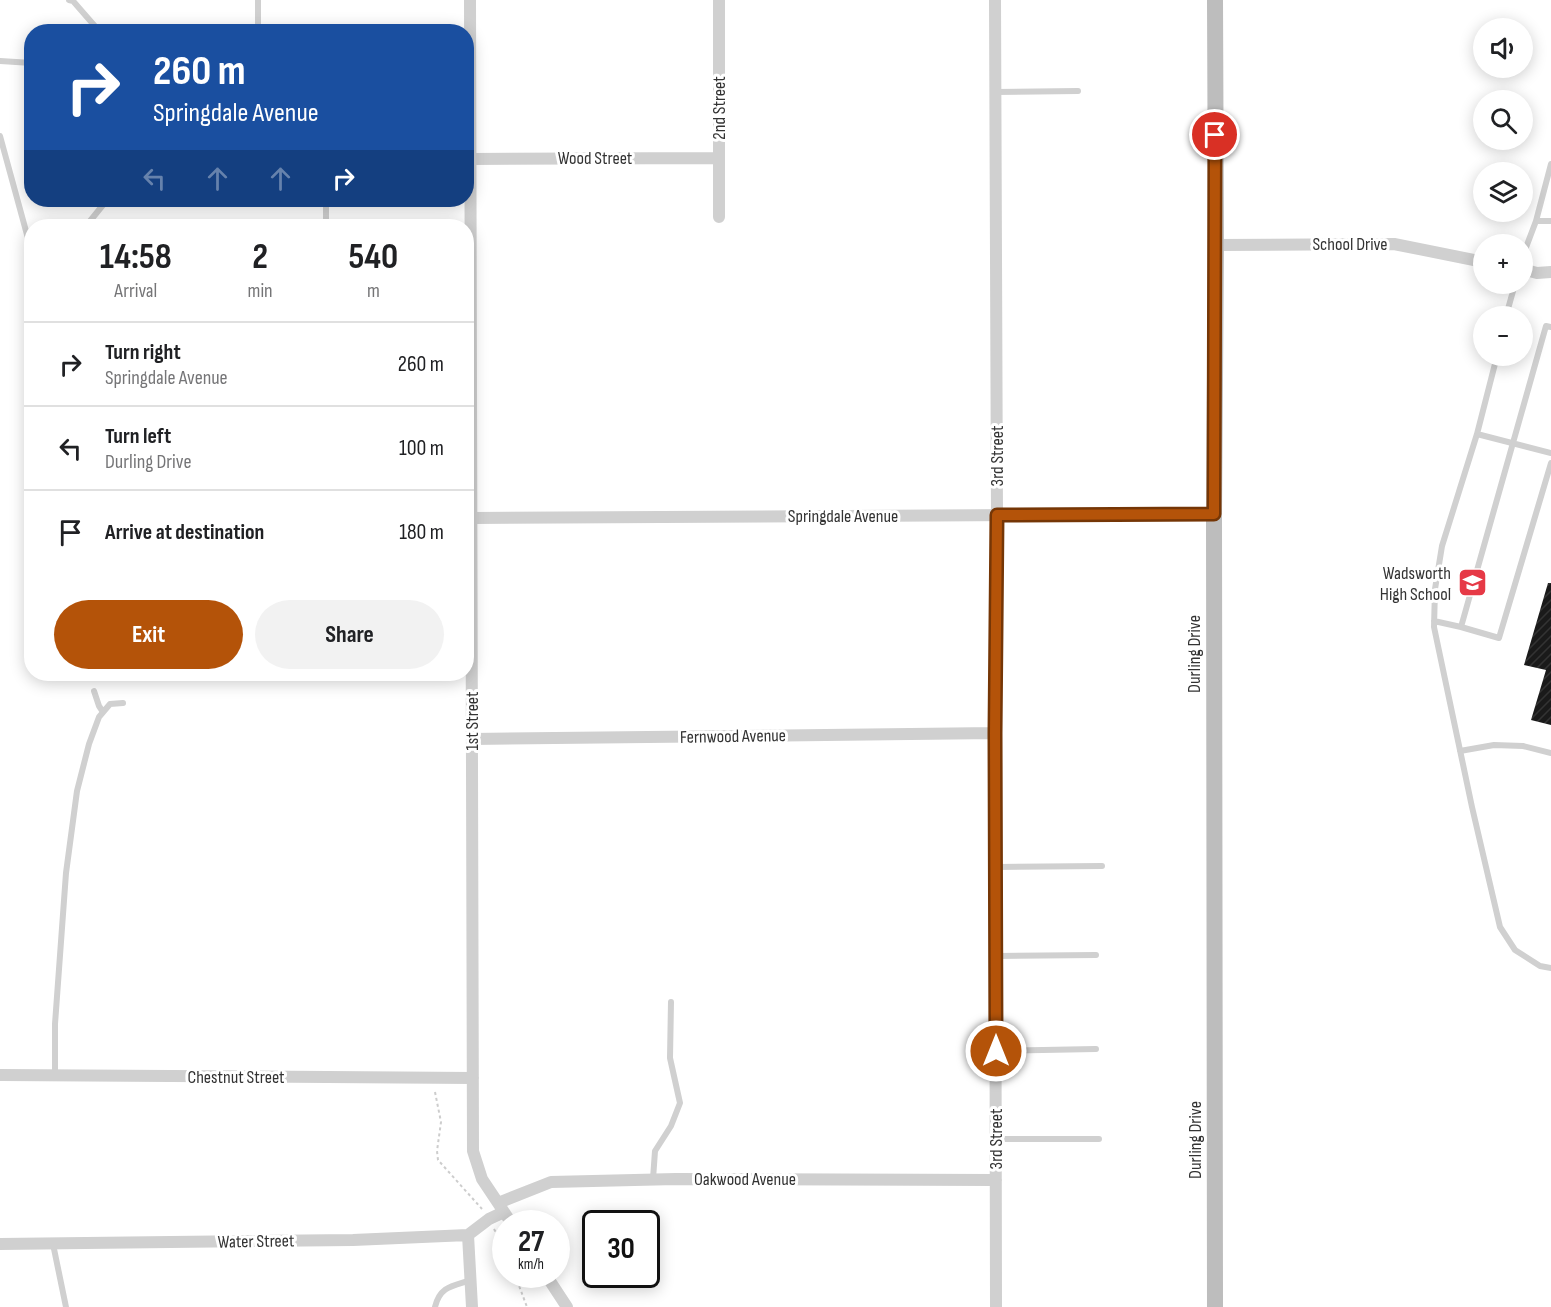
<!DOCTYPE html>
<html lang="en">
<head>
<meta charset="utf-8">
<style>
	:root { --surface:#fff; --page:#f2f2f2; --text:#202124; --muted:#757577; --line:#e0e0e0; --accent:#b45309 }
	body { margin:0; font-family:"Sofia Sans Condensed",sans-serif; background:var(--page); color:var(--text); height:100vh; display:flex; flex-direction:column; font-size:22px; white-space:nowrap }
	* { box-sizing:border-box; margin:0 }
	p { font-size:20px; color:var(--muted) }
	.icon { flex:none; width:33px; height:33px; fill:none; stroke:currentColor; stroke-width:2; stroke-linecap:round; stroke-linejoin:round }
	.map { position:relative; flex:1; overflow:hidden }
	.panel { position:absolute; left:24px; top:219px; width:450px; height:462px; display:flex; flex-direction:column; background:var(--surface); border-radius:24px; box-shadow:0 3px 15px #0003 }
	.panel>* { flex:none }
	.banner { position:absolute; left:24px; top:24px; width:450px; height:183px; border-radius:24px; box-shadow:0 3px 15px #0003; background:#1a4fa0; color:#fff; overflow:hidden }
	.buttons { position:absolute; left:1473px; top:18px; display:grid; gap:12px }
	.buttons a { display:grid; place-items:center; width:60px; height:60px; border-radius:50%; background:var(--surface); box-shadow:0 3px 15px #0003; font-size:30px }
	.speed { position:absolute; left:492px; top:1210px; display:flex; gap:12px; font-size:30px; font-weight:700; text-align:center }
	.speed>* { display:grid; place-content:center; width:78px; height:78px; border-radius:50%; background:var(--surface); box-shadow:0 3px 15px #0003; line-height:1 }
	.speed small { font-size:15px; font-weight:400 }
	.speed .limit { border:3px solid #111; border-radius:9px; background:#fff; color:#111 }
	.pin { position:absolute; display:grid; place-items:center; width:51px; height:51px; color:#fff; margin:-26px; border:3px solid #fff; border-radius:50%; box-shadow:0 2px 6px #0007 }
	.me { position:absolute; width:66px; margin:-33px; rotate:0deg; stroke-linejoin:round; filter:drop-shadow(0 0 4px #0008) }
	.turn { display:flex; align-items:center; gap:21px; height:126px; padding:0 30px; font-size:27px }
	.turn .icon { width:78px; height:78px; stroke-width:2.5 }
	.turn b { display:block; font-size:42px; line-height:51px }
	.lanes { display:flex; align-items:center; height:57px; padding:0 30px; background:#0003; justify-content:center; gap:30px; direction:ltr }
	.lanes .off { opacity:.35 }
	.eta { display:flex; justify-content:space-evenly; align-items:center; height:102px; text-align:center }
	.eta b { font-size:36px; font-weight:700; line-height:42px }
	.action { display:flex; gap:12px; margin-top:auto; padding:12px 30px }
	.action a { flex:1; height:69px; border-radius:36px; background:var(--accent); color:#fff; font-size:24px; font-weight:700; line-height:69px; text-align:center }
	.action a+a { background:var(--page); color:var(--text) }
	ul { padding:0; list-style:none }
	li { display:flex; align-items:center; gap:18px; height:84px; padding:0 30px; border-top:2px solid var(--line) }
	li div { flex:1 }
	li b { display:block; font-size:22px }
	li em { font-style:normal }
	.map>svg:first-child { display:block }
	.building { fill:url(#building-hatch) }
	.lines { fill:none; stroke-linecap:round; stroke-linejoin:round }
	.path { stroke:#cdcdcd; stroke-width:2; stroke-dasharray:3 3; stroke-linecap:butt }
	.lane { stroke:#d0d0d0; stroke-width:6 }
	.street { stroke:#d0d0d0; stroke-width:12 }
	.secondary { stroke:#bdbdbd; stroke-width:16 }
	.route-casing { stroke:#753606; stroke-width:15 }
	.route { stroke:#b45309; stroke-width:10 }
	.labels { text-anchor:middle; stroke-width:6; stroke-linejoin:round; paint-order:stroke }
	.street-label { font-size:18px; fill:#333; stroke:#fff }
	.poi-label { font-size:18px; fill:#333; stroke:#fff; text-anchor:end }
</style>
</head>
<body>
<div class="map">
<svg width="1551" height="1307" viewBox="0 0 1551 1307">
	<defs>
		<pattern id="building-hatch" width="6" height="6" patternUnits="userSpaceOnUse" patternTransform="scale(1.5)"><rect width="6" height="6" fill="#1a1a1a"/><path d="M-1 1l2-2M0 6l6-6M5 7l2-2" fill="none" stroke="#333"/></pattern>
	</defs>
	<rect width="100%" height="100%" fill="#fff"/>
	<path class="building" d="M1548 583H1551V725L1531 720 1546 670 1524 665Z"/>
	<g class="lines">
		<path class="path" d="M435 1092 441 1122 437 1151 438 1160 482 1209
			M494 1229 506 1251
			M515 1275 527 1307"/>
		<path class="lane" d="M69 0 73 1 100 32
			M258 32V0
			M0 61 32 63
			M995 92 1078 91
			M0 136 32 253
			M326 200V226
			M1536 221H1551
			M86 226 107 200
			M1522 258 1536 221 1551 164
			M1506 316 1515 284
			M1497 356 1477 434 1551 453
			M1477 434 1442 546 1435 589 1434 627 1472 807 1500 927 1515 950 1540 966 1551 968
			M1434 621 1461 627 1546 326 1551 327
			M1461 627 1499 638 1551 463
			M94 691 99 706 103 712
			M1460 751 1494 745 1523 746 1551 753
			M996 867 1102 866
			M996 956 1096 955
			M996 1051 1096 1049
			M55 1076V1024L66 873 77 791 89 744 99 717 110 704 123 703
			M996 1139H1099
			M653 1179 655 1151 671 1126 680 1103 670 1058 671 1002
			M53 1244 66 1307
			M435 1307C440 1286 453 1286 471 1280"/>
		<path class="street" d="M470 0 473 1151 482 1179 512 1224
			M719 0V217
			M995 0 997 515 995 733 996 1307
			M470 159 719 158
			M1216 245 1394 244 1484 262
			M1522 269 1537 273 1551 272
			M472 518 1214 514
			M472 739 995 733
			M0 1075 473 1078
			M498 1203 551 1182 676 1179 996 1180
			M468 1235 472 1307
			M0 1244 353 1240 468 1235 489 1219 504 1212
			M546 1275 567 1307"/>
		<path class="secondary" d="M1215 0 1216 245 1214 514 1215 1307"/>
	</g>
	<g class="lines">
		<defs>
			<path id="route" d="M996 1051 995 733 997 515 1214 514 1215 135"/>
		</defs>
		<use href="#route" class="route-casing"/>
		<use href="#route" class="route"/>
	</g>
	<defs>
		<symbol id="school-square" viewBox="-11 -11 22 22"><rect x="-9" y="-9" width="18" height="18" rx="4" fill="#e63946" stroke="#fff"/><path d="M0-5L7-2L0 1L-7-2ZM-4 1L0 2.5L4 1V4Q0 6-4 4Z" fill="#fff"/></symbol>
	</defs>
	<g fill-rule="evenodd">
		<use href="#school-square" x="1456" y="566" width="33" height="33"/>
	</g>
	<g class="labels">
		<g class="street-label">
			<text transform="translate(719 108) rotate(-90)" y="6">2nd Street</text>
			<text x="595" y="164">Wood Street</text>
			<text x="1350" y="250">School Drive</text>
			<text transform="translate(997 456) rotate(-90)" y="6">3rd Street</text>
			<text x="843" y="522">Springdale Avenue</text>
			<text transform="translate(1194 654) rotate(-90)" y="6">Durling Drive</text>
			<text transform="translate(472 721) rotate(-90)" y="6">1st Street</text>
			<text transform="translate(733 736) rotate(-1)" y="6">Fernwood Avenue</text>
			<text x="236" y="1083">Chestnut Street</text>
			<text transform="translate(996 1139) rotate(-90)" y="6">3rd Street</text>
			<text transform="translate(1195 1140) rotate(-90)" y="6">Durling Drive</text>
			<text x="745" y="1185">Oakwood Avenue</text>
			<text transform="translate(256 1241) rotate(-1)" y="6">Water Street</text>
		</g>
		<g class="poi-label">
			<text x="1451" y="579">Wadsworth<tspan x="1451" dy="21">High School</tspan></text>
		</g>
	</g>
</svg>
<div class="buttons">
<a><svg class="icon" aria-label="sound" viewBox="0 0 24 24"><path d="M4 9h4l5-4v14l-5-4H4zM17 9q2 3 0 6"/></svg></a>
<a><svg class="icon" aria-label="search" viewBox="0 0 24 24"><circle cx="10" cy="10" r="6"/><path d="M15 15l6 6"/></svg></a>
<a><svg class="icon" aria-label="layers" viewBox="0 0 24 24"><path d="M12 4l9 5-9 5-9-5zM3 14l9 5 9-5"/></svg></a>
<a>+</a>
<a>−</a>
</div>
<div class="speed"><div>27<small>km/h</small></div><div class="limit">30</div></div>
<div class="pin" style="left:1215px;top:135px;background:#d93025"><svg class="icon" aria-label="arrive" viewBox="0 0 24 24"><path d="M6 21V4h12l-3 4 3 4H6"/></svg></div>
<svg class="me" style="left:996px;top:1051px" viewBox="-20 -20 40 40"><circle r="17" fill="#b45309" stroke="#fff" stroke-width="3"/><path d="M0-11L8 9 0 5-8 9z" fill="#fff"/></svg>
<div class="banner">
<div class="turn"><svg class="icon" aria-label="right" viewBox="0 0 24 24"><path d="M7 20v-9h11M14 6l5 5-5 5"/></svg><div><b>260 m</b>Springdale Avenue</div></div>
<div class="lanes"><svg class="icon off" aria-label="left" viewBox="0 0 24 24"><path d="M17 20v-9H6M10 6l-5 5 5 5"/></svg><svg class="icon off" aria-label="ahead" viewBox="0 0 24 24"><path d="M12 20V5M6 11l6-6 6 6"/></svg><svg class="icon off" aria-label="ahead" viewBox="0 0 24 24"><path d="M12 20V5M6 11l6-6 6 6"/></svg><svg class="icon" aria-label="right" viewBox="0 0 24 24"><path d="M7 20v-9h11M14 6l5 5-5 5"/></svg></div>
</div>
<section class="panel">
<div class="eta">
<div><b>14:58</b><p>Arrival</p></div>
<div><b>2</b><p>min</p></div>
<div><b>540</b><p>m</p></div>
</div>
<ul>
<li><svg class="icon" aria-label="right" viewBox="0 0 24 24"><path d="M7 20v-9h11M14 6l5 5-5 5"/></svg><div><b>Turn right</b><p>Springdale Avenue</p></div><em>260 m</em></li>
<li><svg class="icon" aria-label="left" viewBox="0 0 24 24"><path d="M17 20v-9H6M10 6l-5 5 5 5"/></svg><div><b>Turn left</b><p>Durling Drive</p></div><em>100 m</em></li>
<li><svg class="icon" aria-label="arrive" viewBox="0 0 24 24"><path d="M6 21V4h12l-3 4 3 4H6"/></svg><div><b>Arrive at destination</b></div><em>180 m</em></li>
</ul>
<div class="action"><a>Exit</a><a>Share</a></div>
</section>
</div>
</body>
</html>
